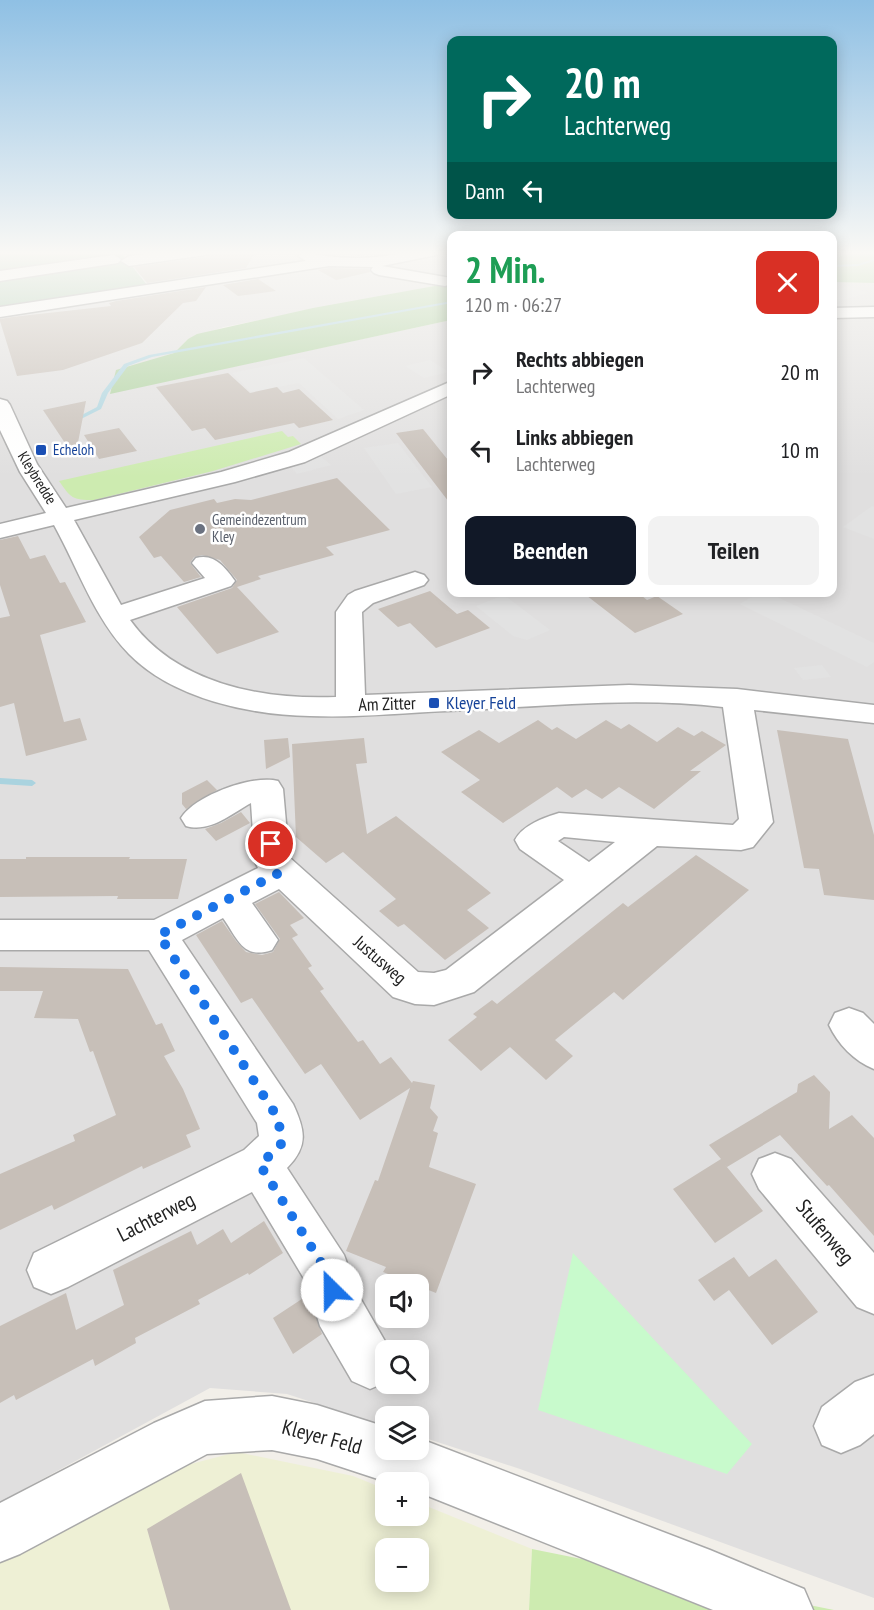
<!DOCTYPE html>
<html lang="de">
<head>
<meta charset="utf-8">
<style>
	:root { --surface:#fff; --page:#f2f2f2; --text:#202124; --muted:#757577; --accent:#111827 }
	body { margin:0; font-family:"PT Sans Narrow",sans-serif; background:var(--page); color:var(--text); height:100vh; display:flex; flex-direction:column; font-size:22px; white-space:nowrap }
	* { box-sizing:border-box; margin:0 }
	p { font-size:20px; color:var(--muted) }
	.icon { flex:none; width:33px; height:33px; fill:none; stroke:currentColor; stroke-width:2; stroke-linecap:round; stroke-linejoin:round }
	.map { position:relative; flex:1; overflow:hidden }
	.sheet { position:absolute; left:447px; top:231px; width:390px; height:366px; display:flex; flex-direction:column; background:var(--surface); border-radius:12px; box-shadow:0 3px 15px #0003 }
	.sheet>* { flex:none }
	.banner { position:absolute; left:447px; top:36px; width:390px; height:183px; border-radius:12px; box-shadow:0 3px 15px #0003; background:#00695c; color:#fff; overflow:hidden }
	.controls { position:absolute; left:375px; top:1274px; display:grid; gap:12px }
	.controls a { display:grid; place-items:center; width:54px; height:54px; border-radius:12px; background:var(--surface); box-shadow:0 3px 15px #0003; font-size:30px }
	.pin { position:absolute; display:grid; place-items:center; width:51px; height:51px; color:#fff; margin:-26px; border:3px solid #fff; border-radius:50%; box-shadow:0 2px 6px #0007 }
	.me { position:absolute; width:66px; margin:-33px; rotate:337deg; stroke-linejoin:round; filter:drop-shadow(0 0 4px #0008) }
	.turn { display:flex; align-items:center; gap:21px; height:126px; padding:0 18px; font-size:27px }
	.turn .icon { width:78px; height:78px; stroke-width:2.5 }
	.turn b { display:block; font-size:42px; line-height:51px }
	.then { display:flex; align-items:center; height:57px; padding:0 18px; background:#0003; gap:12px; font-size:22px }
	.round { display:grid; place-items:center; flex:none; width:63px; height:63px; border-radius:12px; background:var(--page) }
	.headline { display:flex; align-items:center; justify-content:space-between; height:102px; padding:0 18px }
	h1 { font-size:36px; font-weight:600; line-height:45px; color:#1e9e55 }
	.button { display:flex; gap:12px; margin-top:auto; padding:12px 18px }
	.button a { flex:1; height:69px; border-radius:12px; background:var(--accent); color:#fff; font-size:24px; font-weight:600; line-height:69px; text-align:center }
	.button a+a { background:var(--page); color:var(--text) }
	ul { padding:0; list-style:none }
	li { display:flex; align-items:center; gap:18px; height:78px; padding:0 18px }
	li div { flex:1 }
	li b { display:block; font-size:22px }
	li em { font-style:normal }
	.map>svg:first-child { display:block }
	.residential { fill:#e0dfdf; fill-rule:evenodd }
	.farmland { fill:#eef0d5; fill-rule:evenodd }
	.grass { fill:#cdebb0 }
	.forest { fill:#add19e }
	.cemetery { fill:#aacbaf }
	.park { fill:#c8facc }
	.parking { fill:#e2e2e2 }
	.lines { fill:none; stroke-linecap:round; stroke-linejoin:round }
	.stream { fill:#aad3df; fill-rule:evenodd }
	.building { fill:#c7bfb8 }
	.minor-casing { stroke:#a9a9a9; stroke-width:3 }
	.minor { fill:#fff; fill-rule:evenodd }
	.route { stroke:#1a73e8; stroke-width:10; stroke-dasharray:0 18 }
	.transit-dot { fill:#1a4fb4; stroke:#fff; stroke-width:2 }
	.worship-dot { fill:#6b7280; stroke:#fff; stroke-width:2 }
	.labels { text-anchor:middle; stroke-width:5; stroke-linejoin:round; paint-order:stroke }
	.far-transit-label { font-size:15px; fill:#164399; stroke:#fff; text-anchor:start }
	.far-street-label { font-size:15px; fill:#222; stroke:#fff }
	.far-worship-label { font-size:15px; fill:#5b616d; stroke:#fff; text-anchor:start }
	.transit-label { font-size:18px; fill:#164399; stroke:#fff; text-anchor:start }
	.street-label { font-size:18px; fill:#222; stroke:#fff }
	.near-street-label { font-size:21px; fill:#222; stroke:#fff }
</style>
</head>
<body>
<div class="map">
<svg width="874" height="1610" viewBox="0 0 874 1610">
	<rect width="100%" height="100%" fill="#f2efe9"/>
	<path class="residential" d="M0 251H451V283L224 327 188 339 174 353 153 360 111 393 451 320 452 592H832L833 282 874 283V1598L520 1469 419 1436 418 1416H386L385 1426 287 1394 210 1388 0 1502ZM386 1284H418V1317H386ZM386 1350H418V1383H386Z"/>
	<path class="farmland" d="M237 1452 353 1476 385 1489 386 1515H418L419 1503 532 1549 529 1610H0V1553L133 1479ZM386 1548H418V1581H386Z"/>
	<path class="grass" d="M282 431 288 437 293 436 301 444 213 471 94 500C72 500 71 498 59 481Z
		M532 1549 834 1610H529Z"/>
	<path class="forest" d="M833 251H874V283L833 282Z
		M451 283V320L110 394 116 370 174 353 188 339 197 334 313 308Z"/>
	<path class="cemetery" d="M9 251H120L147 285 0 307V252Z"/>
	<path class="park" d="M573 1253 752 1444 727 1474 538 1410Z"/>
	<path class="parking" d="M848 286 868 293 836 302 833 300V290Z
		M304 358 364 410 338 419 299 383 251 392 232 373Z
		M430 360 449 372 424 378 405 366Z
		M398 443 432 487 396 494 364 448Z
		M320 456 331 465 297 474 291 467Z
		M872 506 874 507V539L843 527Z
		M758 593H769L874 643V662L867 667 740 604Z
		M504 595 550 630 527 640 513 636 476 606Z
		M822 665 831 677 803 680 794 668Z"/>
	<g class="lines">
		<path class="stream" d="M874 259V261L858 266 832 267V265L858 264Z
			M452 301V303L152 357 128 366 108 393 101 409 81 419 76 418 97 407 102 393 124 364 149 355Z
			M0 778 32 780 36 783 32 786 0 784Z"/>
	</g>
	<path class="building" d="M214 251H256L246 268 147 283 134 267 205 257Z
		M312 251H401L359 256Z
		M329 268 369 269 370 272 336 280 318 270Z
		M258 279 276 291 238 296 223 285Z
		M206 287 196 301 183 303 142 343 63 370 17 376 0 321V319L12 317 111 306 109 303 116 301Z
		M228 373 250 393 277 387 283 393 299 389 333 420 299 428 294 423 215 440 205 428 192 431 156 387Z
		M86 401 75 458 43 410Z
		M119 428 137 451 99 459 84 435Z
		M423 429 452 465V506L396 433Z
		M337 478 390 530 326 547 334 555 258 576 261 579 237 587 279 632 217 654 177 607 232 588 237 580 220 560 202 555 194 557 190 563 201 577 184 582 161 556 154 558 139 537 170 510 214 499 217 503 235 499 251 500Z
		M18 536 30 559 45 555 60 583 65 582 86 622 40 635 64 722 80 718 87 740 26 756 14 703 0 707V618L10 616 0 585V540Z
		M430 591 457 614 468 610 490 628 436 648 410 623 398 627 378 609Z
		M582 592H637L647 600 657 596 683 614 635 633Z
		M538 720 552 730 557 727 576 739 606 720 621 729 629 724 657 742 678 727 694 736 702 731 726 745 690 771H701L654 809 619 787 602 799 586 789 572 798 557 787 503 823 461 792 480 780 441 752 479 730 499 743Z
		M777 730 848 739 874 835V900L824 895 819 869 804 868Z
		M288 738 290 757 266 769 264 740Z
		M364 738 367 763 356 764 367 834 396 816 491 893 467 910 489 928 445 960 404 924 398 927 379 911 396 899 343 852 326 863 296 837 292 744Z
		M207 780 217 790 186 809 182 804V793Z
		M241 812 250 823 216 841 205 829 221 823Z
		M696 855 749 890 623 1000 614 992 555 1040 573 1056 546 1080 510 1047 481 1071 448 1040 477 1017 473 1014 492 1000 497 1004 623 903 628 907Z
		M26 857H130L129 859H187L178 899H117L118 896 0 897V859H26Z
		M279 892 304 918 290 925 298 935 292 938 312 966 308 968 324 989 320 991 358 1042 363 1040 380 1064 391 1057 412 1083 413 1081 435 1085 430 1108 438 1117 433 1131 438 1133 429 1167 476 1184 436 1293 383 1272 386 1267 346 1251 375 1180 378 1181 410 1088 360 1120 321 1064 305 1074 252 998 241 1003 196 935 222 921 236 941 246 952 262 955 273 952 280 939 255 904Z
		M0 967 128 969 156 1025 162 1023 175 1051 164 1056 183 1089 200 1129 186 1135 191 1147 143 1169 142 1166 54 1210 52 1205 0 1230V1174L75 1141 73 1135 116 1115 93 1051 90 1052 78 1019 34 1018 43 991H0Z
		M814 1075 830 1092 829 1129 852 1115 874 1138V1236L829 1185 827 1186 780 1135 727 1167 722 1161 763 1211 715 1243 673 1189 721 1159 709 1145 797 1092 798 1084Z
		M264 1221 283 1253 249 1275 248 1273 198 1300 200 1304 135 1338 136 1343 95 1366 93 1359 16 1400 14 1395 0 1403V1326L66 1293 76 1330 124 1305 113 1270 191 1231 197 1245 223 1229 231 1243Z
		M734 1257 749 1277 776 1259 818 1312 772 1345 729 1290 714 1301 698 1280Z
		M308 1295 322 1334 293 1354 273 1318Z
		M241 1473 291 1610H170L147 1529Z"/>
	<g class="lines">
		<defs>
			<path id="minor" d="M170 251H212L205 255 129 266 121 261 129 256Z
				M414 251H443L436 255 382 266 451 278V284L445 286 379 275 374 273 371 270 373 267 329 266 0 317V307L306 261 298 256 305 252C343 261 376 259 414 251Z
				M113 255 118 257 121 260 118 263 0 281V271Z
				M874 307V317L832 318V308Z
				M452 381V394L305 462 235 482 74 520 121 605 205 578 192 563 196 558C214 553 225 567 235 581L231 586 130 620C176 684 262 700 336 697V612L348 595 355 591 415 572 424 575 428 580 424 585 373 603 362 612 365 695 629 685 737 689 874 705V723L754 710 773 822 753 847 741 850 657 846 474 992 434 1005 415 1004 393 997 279 889 252 903 278 940 272 950C243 960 238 939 223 918L182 940 293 1104C305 1130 309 1146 287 1168L344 1255 359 1296 390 1350H386V1382L370 1389 352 1381 320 1326 306 1282 252 1192 68 1287 51 1294 34 1287 27 1270 34 1253 244 1150 259 1136 257 1123 149 950H0V920H154L258 868 255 862 251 803C231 814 210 833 186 826L181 818C194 796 253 774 278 781L283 789 289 857 418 972 434 973 446 970 564 880 520 849 515 840C523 825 543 818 559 813L733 825 739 819 723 707C632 696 538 707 447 711 402 713 355 718 310 716 251 715 173 699 129 654 94 618 78 568 54 525L0 538V524L46 513 20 472 0 430V399L7 401 10 405 37 464 66 508 221 472 289 452ZM564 837 615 842 589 862 558 841Z
				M849 1008 863 1013 874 1024V1069C854 1061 838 1044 829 1025L835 1013Z
				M775 1153 791 1159 874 1253V1314L857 1307 759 1189 752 1174 759 1159Z
				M874 1375V1434L860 1445 841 1453 822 1445 814 1426 822 1407 855 1382Z
				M272 1396 317 1405 386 1427V1449H418V1438L710 1550 804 1589 813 1610H713L418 1492V1482H387L317 1459 272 1450 207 1454 20 1554 0 1562V1503L154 1423 205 1401Z"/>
		</defs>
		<use href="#minor" class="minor-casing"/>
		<use href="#minor" class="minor"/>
	</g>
	<linearGradient id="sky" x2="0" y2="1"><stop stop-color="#8fc0e4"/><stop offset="0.53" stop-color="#f9f8f5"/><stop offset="1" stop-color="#f9f8f5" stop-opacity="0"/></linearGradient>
	<rect width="874" height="477" fill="url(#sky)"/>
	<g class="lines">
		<path class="route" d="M271 844 272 862 281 872 159 935 278 1118 282 1143 260 1165 327 1272 332 1290"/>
	</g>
	<g class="transit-dot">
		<rect x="35" y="444" width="12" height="12" rx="3"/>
		<rect x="428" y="697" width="12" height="12" rx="3"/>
	</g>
	<circle class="worship-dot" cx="200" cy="529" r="6"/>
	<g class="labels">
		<g class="far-transit-label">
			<text x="53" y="455">Echeloh</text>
		</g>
		<g class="far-street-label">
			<text transform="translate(37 478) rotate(58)" y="5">Kleybredde</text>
		</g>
		<g class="far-worship-label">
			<text x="212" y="525">Gemeindezentrum<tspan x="212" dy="17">Kley</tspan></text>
		</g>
		<g class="transit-label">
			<text x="446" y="709">Kleyer Feld</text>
		</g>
		<g class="street-label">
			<text transform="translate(387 704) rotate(-2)" y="6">Am Zitter</text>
			<text transform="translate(380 960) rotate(41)" y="6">Justusweg</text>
		</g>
		<g class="near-street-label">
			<text transform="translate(156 1217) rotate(-27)" y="7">Lachterweg</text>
			<text transform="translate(825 1232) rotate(50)" y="7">Stufenweg</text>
			<text transform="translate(322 1437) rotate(15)" y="7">Kleyer Feld</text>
		</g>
	</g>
</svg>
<div class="controls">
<a><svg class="icon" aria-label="sound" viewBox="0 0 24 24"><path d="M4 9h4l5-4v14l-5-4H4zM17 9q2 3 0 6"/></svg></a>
<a><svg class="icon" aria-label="search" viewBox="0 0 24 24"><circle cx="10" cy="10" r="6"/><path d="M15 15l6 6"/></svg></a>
<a><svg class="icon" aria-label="layers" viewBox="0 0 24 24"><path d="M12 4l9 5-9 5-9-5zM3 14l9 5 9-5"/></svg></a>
<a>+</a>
<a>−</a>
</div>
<div class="pin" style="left:271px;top:844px;background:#d93025"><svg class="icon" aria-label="arrive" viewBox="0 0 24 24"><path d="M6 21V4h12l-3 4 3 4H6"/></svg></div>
<svg class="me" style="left:332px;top:1290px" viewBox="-20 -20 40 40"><circle r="19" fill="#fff"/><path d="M0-13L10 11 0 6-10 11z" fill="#1a73e8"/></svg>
<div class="banner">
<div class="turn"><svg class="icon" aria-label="right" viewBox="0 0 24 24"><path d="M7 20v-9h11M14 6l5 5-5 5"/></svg><div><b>20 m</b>Lachterweg</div></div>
<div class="then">Dann<svg class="icon" aria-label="left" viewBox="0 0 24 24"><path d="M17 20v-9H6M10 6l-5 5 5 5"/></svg></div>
</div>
<section class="sheet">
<div class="headline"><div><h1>2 Min.</h1><p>120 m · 06:27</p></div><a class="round" style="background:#d93025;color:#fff"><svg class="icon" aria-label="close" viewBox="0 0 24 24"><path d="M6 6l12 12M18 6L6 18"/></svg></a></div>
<ul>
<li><svg class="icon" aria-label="right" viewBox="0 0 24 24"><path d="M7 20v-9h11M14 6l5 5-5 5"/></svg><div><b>Rechts abbiegen</b><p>Lachterweg</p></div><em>20 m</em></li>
<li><svg class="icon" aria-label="left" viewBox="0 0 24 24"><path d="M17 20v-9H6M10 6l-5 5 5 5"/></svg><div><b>Links abbiegen</b><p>Lachterweg</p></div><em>10 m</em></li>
</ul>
<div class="button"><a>Beenden</a><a>Teilen</a></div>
</section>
</div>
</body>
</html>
